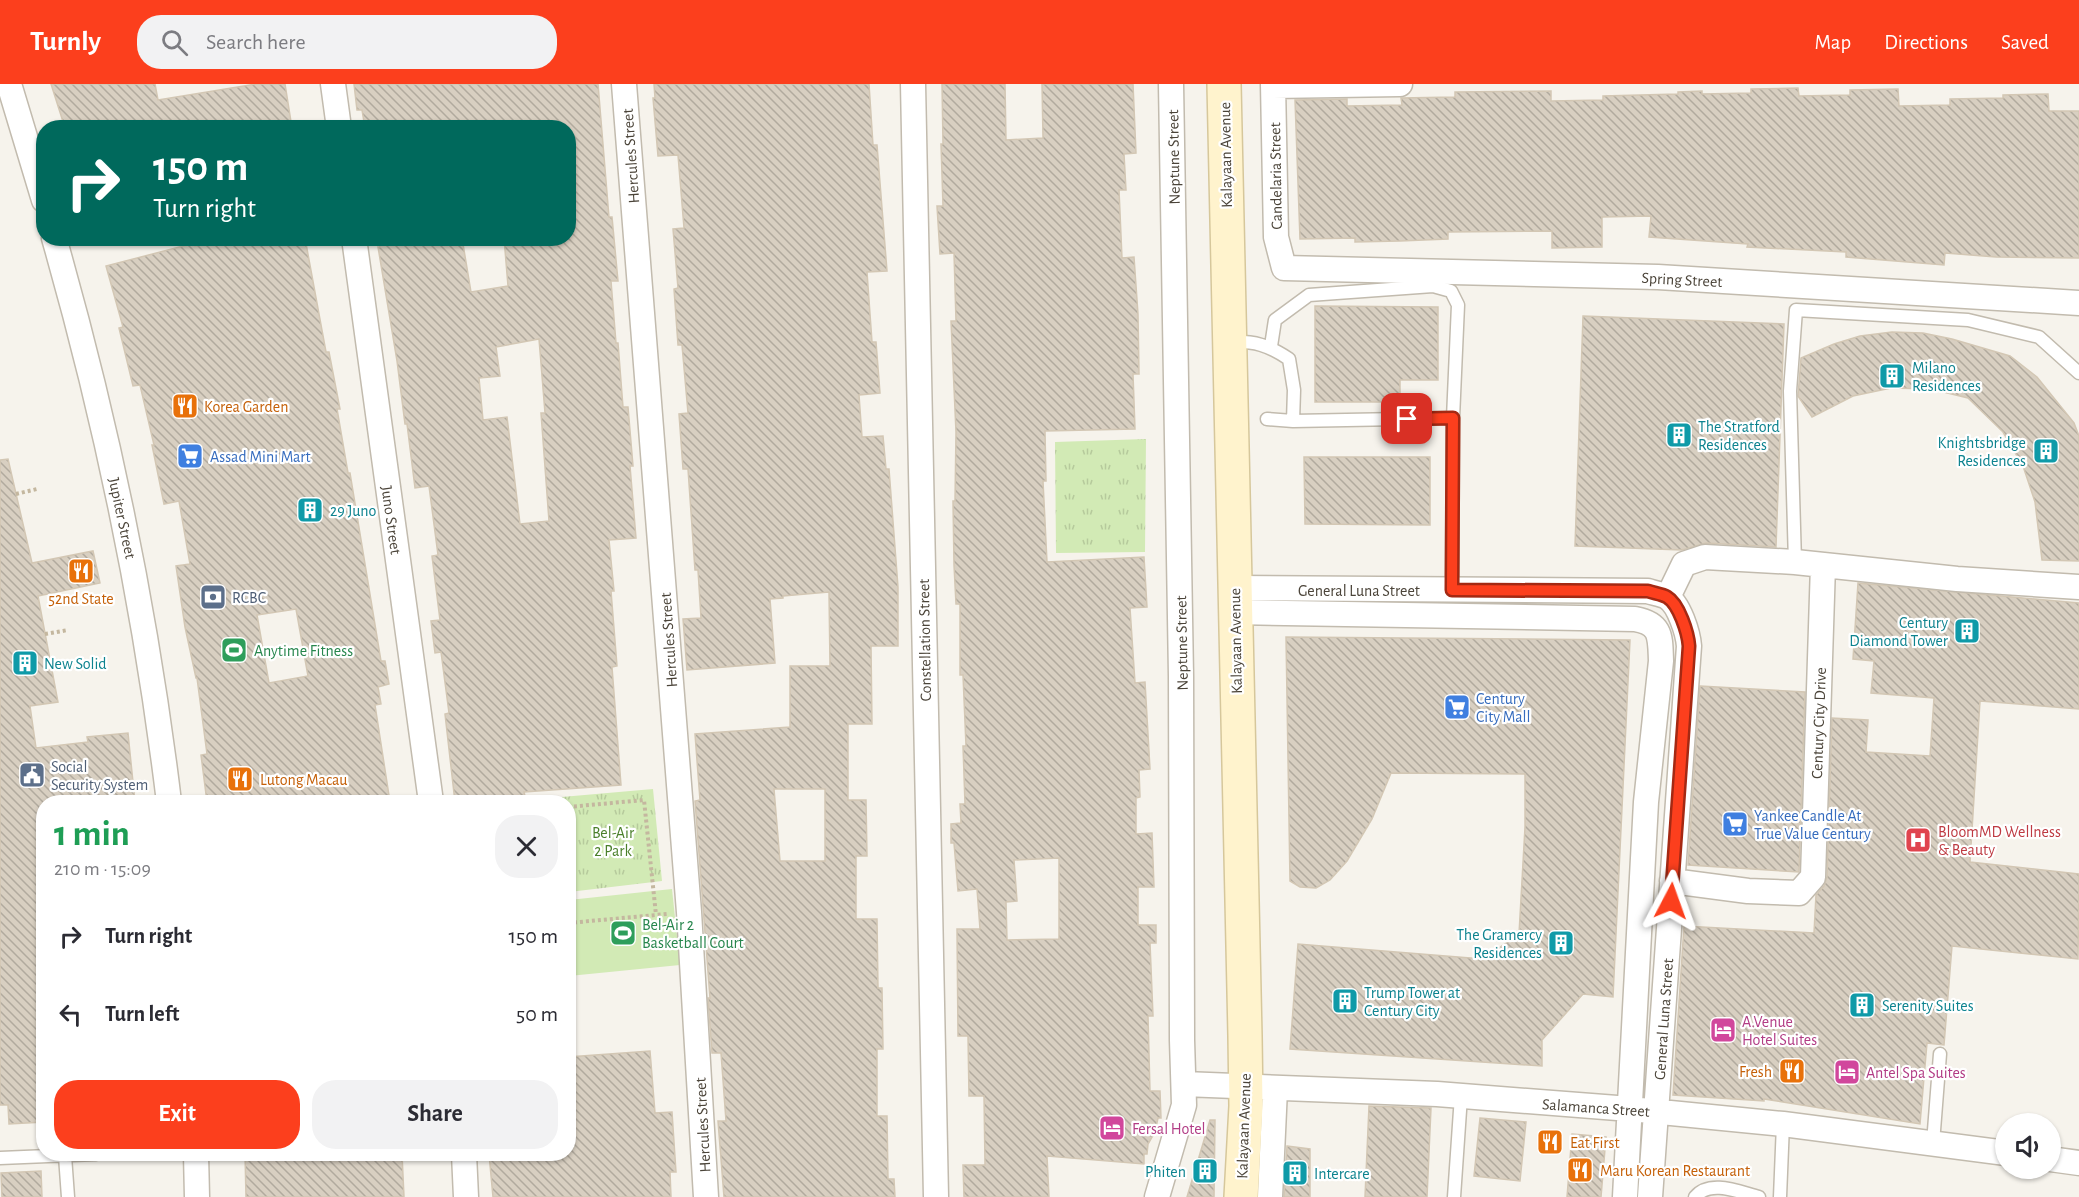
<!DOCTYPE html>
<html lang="en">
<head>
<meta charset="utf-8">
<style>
	:root { --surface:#fff; --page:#f2f2f3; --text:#2b2b33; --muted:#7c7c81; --accent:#fc3f1d }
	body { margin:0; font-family:"Alegreya Sans",sans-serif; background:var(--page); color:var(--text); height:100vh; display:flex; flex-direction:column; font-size:22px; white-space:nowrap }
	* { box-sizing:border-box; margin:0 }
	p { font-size:20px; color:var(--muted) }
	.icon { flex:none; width:33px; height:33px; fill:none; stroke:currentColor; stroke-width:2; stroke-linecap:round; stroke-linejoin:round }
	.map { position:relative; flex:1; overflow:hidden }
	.drawer { position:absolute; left:36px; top:711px; width:540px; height:366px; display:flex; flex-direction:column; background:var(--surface); border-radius:24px; box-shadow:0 2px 4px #0004 }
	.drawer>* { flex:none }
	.guide { position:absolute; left:36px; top:36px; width:540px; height:126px; border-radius:24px; box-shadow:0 2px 4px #0004; background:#00695c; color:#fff; overflow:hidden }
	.controls { position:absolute; left:1995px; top:1029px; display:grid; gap:12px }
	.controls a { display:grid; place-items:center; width:66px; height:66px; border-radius:50%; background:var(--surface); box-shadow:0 2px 4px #0004; font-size:30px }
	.pin { position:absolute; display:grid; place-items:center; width:51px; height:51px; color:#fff; margin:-26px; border-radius:12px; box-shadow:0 3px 9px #0006 }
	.me { position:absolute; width:66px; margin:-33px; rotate:4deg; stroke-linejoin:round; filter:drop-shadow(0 0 4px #0008) }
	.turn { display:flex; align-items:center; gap:21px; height:126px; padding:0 18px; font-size:27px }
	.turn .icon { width:78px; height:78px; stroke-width:2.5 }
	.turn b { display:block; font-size:42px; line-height:51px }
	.round { display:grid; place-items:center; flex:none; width:63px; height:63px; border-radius:24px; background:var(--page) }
	.head { display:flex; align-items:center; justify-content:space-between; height:102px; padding:0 18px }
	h1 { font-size:36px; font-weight:700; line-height:45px; color:#1e9e55 }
	.primary-button { display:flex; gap:12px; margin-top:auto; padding:12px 18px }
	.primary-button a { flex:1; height:69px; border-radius:24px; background:var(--accent); color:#fff; font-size:24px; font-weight:700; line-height:69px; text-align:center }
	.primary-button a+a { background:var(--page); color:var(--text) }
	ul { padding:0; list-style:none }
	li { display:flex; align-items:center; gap:18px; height:78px; padding:0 18px }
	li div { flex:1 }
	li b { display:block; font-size:22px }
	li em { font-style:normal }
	header { display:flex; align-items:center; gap:36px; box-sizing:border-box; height:84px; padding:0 30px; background:var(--accent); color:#fff }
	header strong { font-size:28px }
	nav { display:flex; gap:33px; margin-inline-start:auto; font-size:21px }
	.search { width:420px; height:54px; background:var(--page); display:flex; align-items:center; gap:15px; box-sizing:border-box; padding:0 21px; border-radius:24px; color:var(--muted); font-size:22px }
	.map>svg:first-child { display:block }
	.grass { fill:url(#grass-tufts) }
	.pitch { fill:#d2eab5 }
	.building { fill:url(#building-back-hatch); stroke:#d3c7b4; stroke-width:1.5; fill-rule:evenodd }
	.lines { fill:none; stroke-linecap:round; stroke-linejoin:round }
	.service-casing { stroke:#c2bbae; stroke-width:15 }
	.minor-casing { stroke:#c2bbae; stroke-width:27 }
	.secondary-casing { stroke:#d6c79b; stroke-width:36 }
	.path { stroke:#c4b79f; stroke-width:4; stroke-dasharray:3 3; stroke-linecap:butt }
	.service { stroke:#fff; stroke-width:12 }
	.minor { stroke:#fff; stroke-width:24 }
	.secondary { stroke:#fff3cd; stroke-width:33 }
	.route-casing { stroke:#a42913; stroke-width:15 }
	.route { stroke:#fc3f1d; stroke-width:10 }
	.labels { text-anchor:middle; stroke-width:4.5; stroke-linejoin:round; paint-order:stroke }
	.street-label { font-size:16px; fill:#4b4439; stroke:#fff }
	.culture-label { font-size:16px; fill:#0d838f; stroke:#fff; text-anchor:start }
	.food-label { font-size:16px; fill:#c56008; stroke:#fff; text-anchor:start }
	.shop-label { font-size:16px; fill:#366cbe; stroke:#fff; text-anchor:start }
	.service-label { font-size:16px; fill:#4e5e75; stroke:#fff; text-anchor:start }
	.leisure-label { font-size:16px; fill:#27864d; stroke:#fff; text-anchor:start }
	.health-label { font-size:16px; fill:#be3a42; stroke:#fff; text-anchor:start }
	.park-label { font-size:16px; fill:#4a7f2a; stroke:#fff }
	.hotel-label { font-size:16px; fill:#b23c85; stroke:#fff; text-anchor:start }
</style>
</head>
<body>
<header>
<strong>Turnly</strong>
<div class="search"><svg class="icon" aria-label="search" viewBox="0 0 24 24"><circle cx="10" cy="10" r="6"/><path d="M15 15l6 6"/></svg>Search here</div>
<nav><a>Map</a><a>Directions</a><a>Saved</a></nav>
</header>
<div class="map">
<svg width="2079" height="1113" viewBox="0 0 2079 1113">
	<defs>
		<pattern id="grass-tufts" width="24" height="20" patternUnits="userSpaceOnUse" patternTransform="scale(1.5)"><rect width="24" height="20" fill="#d2eab5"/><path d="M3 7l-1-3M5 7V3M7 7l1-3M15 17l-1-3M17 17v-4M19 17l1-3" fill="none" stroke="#b6ca9c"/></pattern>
		<pattern id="building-back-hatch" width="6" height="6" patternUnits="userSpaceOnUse" patternTransform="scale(1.5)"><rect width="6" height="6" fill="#d8cfc1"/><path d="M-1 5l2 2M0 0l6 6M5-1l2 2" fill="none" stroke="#b1aa9e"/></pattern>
	</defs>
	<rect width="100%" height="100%" fill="#f6f3ec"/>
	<path class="grass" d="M1146 355 1145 468 1056 469 1055 358Z
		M653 705 662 797 569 808 568 718H539V715Z"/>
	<path class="pitch" d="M672 805 680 881 569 892V816Z"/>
	<path class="building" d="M51 0H155L158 16 256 0H285L292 44H65Z
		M354 0H598L609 133H612L618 197H611L616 259H618L623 323H628L633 382H630L636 454 609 456 614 507H611L617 582 612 583 621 701 524 708 525 712 455 718 445 630 449 629 441 568 435 569 431 537 440 536 432 472 438 471 429 402 415 404 407 340H405L397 277 378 163H380L378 154H462L471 208 508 202 504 154H568V44H365L362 26H357ZM539 255 545 329H541L549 437 520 440 507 333 483 336 479 294 500 292 496 263Z
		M654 0H869L873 61H877L887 187 867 188 872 258H876L880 309 859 311 862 353 883 352 886 385H889L898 503V562H871L872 640H848V716H866L867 772H856V835H877L878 904H882L883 965H877V1032H887L888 1095H894L895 1113H724L718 1037H726L721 969H712L710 942 708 914H710L695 717 700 716 695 650 790 643V582H830L829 508 783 512V514L770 515 775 579 687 586 683 535 701 534 698 486H695L688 385H683L679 330 688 329 682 261H678L674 205 678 204 673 145 684 144 678 71 658 72 653 14H655ZM774 705H825V777H780Z
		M942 0H1005L1006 56 1043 54 1042 0H1133L1136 69 1124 70 1126 106H1119L1122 174 1134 173 1138 230 1139 290H1133L1135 345 1045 347 1046 397H1043L1047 478 1144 473 1147 523 1130 524 1135 599 1145 598 1150 685 1139 686 1140 713 1136 714V750L1152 749 1154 803H1138V841H1156V859H1150L1153 932H1148L1150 1007H1160L1161 1034H1158L1155 1048 1148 1060 1147 1070H1144V1080L1047 1072 1049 1113H964L963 1081H985L984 1012H969L968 952H958L957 845H980L977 805 958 807 954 759H951V740L961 739 960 720H965L963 662H966L963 591H960V520H956L954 481 953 417H955L956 348 951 237H956L954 169 940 170 937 122H943L941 60H943ZM1059 774V855L1007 856 1006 818 1017 817 1014 776Z
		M1798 4 1799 12 1850 11V6L1898 5 1899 22 1950 21V15L2003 14V11L2048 10 2049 27H2079V174L1996 173 1945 169 1944 181 1846 173V168L1747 163 1748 160 1649 153 1651 132 1602 133V163L1552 164V147L1448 148V155L1400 157 1355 158V154L1300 155 1295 16 1347 15V22L1402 21 1401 14 1455 13V8L1551 7V17L1603 16V12L1678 10V8L1702 7V10L1751 9V5Z
		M237 154H305L326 268H329L340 325H337L348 389H350L381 577H385L389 600 378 603 381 620 375 621 390 718H207L201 671 207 670 197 594H196L185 543 176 482 190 480 179 417 164 420 152 361H154L140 301 133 302 119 244 123 243 106 182 195 159V162ZM296 525 308 592 269 599 257 531Z
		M1315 222 1438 223V296H1400V318H1315Z
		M1583 232 1784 240 1776 463 1706 459 1682 466 1575 462Z
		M1892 248 1923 249 1952 255 2010 272 2037 293 2074 339 2079 352V477L2042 476 2035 418 2023 382 2003 348 1968 314 1931 305 1891 304 1853 312 1812 333 1798 312 1801 274 1834 260 1860 252Z
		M1304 373H1430V441L1305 440Z
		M8 375 32 479 93 467 100 499 38 512 58 618 30 622 36 664 88 658 87 653 128 649 135 718H44V1038L9 1040 8 1021H0V376Z
		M1858 499 2079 519V625L1980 617 1970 778 2079 790 2078 875 1952 862 1944 961 1927 959 1920 1040 1764 1015V1017L1673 1011 1684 842 1814 849 1816 811 1824 802 1827 793 1832 634 1868 636 1866 668 1930 672 1934 614 1871 609 1874 577 1853 575Z
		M1286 553 1630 556 1613 913 1583 910 1542 956V982L1290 965 1298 860 1483 875 1519 850 1525 743V690L1391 689 1372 735 1347 777 1330 796 1316 804 1300 803 1290 797Z
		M1700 602 1805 608 1799 788 1688 781Z
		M650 967 655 1029 672 1028 676 1088H670L671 1113H493L489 1070H568V973Z
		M1369 1022 1431 1024 1427 1113H1365Z
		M1480 1034 1526 1038 1520 1097 1474 1092Z
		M1210 1036H1215L1214 1113H1187Z
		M1572 1050 1606 1053 1601 1113H1567Z
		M1287 1062 1310 1065V1113H1284Z
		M245 1070H402L404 1113H246Z
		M41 1087 42 1113H2L1 1089Z"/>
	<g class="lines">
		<defs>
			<path id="service" d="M1230 258C1255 257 1268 261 1289 275L1294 306 1293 337 1267 335
				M1271 262 1275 236 1309 211 1433 202 1451 207 1458 221 1453 334 1452 506
				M1293 337 1453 334
				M1795 478 1790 307 1796 226 1968 236 2039 253 2079 289
				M1933 1059 1940 970
				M65 1072 68 1113
				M0 1074 96 1070
				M1454 1113 1461 1012
				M1695 1113C1710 1095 1739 1108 1759 1113
				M1780 1113 1783 1040"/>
			<path id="minor" d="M9 0 44 116
				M333 0 339 44
				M624 0 689 828 706 1113
				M913 0 936 1113
				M1273 0 1276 153 1284 184 1658 193 2079 219
				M1273 2 1400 0
				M54 154C107 339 146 528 169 718
				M354 154 431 718
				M1234 504 1648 507C1653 509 1662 510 1667 513 1679 520 1688 549 1689 562L1650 1113
				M1668 513 1684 480 1705 473 1795 478 1957 495 2079 503
				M1234 528 1635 535C1662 540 1660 553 1661 577L1646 718 1625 1113
				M1672 797 1748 807 1799 809 1813 793 1823 481
				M1184 1000 1437 1010 1630 1025 1783 1040 2006 1069
				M196 1070 197 1113
				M464 1070 466 1113
				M2050 1075 2079 1079
				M1157 1113 1184 1021 1182 956 1181 592 1171 0
				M1270 1113 1275 1005"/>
			<path id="secondary" d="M1224 0 1245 952 1246 1022 1241 1113"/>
		</defs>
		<use href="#service" class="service-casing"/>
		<use href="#minor" class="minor-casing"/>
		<use href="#secondary" class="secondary-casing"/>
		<path class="path" d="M16 410 37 405
			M45 550 68 546
			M568 723 644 716 656 831
			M568 839 667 830"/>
		<use href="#service" class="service"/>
		<use href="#minor" class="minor"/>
		<use href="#secondary" class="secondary"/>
	</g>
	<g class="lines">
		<defs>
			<path id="route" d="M1407 335 1453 334 1452 506 1648 507C1653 509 1662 510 1667 513 1679 520 1688 549 1689 562L1671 817"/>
		</defs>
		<use href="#route" class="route-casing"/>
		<use href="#route" class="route"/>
	</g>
	<defs>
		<symbol id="building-square" viewBox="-11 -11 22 22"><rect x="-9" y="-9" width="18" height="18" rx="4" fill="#0f9aa8" stroke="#fff"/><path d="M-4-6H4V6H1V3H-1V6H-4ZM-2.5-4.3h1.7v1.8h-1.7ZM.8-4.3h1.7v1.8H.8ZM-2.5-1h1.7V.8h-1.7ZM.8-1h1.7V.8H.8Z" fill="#fff"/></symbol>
		<symbol id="restaurant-square" viewBox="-11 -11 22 22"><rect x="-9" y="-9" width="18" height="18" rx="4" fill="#e8710a" stroke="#fff"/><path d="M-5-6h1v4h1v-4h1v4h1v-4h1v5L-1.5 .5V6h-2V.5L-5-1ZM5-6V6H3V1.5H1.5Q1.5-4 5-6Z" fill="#fff"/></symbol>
		<symbol id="supermarket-square" viewBox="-11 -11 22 22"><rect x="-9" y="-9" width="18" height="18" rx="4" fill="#3f7fe0" stroke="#fff"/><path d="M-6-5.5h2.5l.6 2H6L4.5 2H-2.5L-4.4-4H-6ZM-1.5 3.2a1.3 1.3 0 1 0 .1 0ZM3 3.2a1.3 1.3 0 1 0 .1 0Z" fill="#fff"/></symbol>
		<symbol id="bank-square" viewBox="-11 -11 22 22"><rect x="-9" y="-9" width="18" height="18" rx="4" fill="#5c6f8a" stroke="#fff"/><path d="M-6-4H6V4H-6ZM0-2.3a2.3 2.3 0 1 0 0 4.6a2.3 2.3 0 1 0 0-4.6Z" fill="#fff"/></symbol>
		<symbol id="stadium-square" viewBox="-11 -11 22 22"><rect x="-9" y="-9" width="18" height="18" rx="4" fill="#2e9e5b" stroke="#fff"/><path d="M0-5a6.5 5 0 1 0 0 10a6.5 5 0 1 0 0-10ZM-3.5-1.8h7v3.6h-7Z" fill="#fff"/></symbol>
		<symbol id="civic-square" viewBox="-11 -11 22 22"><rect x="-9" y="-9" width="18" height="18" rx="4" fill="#5c6f8a" stroke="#fff"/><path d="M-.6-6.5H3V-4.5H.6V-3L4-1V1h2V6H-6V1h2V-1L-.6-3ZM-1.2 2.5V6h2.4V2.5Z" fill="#fff"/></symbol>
		<symbol id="hospital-square" viewBox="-11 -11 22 22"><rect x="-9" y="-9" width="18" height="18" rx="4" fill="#e0444e" stroke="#fff"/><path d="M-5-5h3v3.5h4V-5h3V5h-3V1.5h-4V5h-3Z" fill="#fff"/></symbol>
		<symbol id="hotel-square" viewBox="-11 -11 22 22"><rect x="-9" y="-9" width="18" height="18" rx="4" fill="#d1479c" stroke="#fff"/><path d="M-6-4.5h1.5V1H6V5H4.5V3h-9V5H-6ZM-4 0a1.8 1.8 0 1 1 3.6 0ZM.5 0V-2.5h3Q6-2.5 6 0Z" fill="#fff"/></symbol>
	</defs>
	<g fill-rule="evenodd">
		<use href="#building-square" x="1877" y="277" width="30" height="30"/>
		<use href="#restaurant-square" x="170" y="307" width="30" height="30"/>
		<use href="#building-square" x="1664" y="336" width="30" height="30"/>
		<use href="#building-square" x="2031" y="352" width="30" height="30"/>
		<use href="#supermarket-square" x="175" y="357" width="30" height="30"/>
		<use href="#building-square" x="295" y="411" width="30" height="30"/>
		<use href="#restaurant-square" x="66" y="472" width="30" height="30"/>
		<use href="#bank-square" x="198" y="498" width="30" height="30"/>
		<use href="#building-square" x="1952" y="532" width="30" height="30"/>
		<use href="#stadium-square" x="219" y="551" width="30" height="30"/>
		<use href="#building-square" x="10" y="564" width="30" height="30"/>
		<use href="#supermarket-square" x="1442" y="608" width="30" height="30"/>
		<use href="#civic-square" x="17" y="676" width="30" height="30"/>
		<use href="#restaurant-square" x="225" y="680" width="30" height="30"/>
		<use href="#supermarket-square" x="1720" y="725" width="30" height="30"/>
		<use href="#hospital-square" x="1903" y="741" width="30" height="30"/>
		<use href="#stadium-square" x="608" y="834" width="30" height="30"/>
		<use href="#building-square" x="1546" y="844" width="30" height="30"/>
		<use href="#building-square" x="1330" y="902" width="30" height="30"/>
		<use href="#building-square" x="1847" y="906" width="30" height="30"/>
		<use href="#hotel-square" x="1708" y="931" width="30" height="30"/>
		<use href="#restaurant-square" x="1777" y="972" width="30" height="30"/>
		<use href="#hotel-square" x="1832" y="973" width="30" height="30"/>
		<use href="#hotel-square" x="1097" y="1029" width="30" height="30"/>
		<use href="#restaurant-square" x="1535" y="1043" width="30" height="30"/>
		<use href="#restaurant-square" x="1565" y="1071" width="30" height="30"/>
		<use href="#building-square" x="1190" y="1072" width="30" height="30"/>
		<use href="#building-square" x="1280" y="1074" width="30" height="30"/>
	</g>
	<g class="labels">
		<g class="street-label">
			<text transform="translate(1225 71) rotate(-91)" y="6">Kalayaan Avenue</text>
			<text transform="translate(630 72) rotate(-94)" y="6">Hercules Street</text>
			<text transform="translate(1173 73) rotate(-91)" y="6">Neptune Street</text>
			<text transform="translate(1275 92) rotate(-91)" y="6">Candelaria Street</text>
			<text transform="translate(1682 195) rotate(3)" y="6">Spring Street</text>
			<text transform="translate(123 434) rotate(78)" y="6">Jupiter Street</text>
			<text transform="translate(392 436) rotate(82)" y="6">Juno Street</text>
			<text x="1359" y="512">General Luna Street</text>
			<text transform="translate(668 556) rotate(-94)" y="6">Hercules Street</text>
			<text transform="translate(924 556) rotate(-91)" y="6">Constellation Street</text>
			<text transform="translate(1235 557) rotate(-91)" y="6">Kalayaan Avenue</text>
			<text transform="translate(1181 559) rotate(-91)" y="6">Neptune Street</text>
			<text transform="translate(1818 639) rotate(-88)" y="6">Century City Drive</text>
			<text transform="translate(1663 935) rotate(-86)" y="6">General Luna Street</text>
			<text transform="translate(1596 1023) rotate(4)" y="6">Salamanca Street</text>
			<text transform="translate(702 1041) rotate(-93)" y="6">Hercules Street</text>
			<text transform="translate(1243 1042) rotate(-88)" y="6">Kalayaan Avenue</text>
		</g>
		<g class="culture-label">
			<text x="1912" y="289">Milano<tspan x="1912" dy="18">Residences</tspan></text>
			<text x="1698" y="348">The Stratford<tspan x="1698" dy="18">Residences</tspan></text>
			<text x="2026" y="364" text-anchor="end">Knightsbridge<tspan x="2026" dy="18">Residences</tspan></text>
			<text x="330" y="432">29 Juno</text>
			<text x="1948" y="544" text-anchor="end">Century<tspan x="1948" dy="18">Diamond Tower</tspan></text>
			<text x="44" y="585">New Solid</text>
			<text x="1542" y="856" text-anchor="end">The Gramercy<tspan x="1542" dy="18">Residences</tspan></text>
			<text x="1364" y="914">Trump Tower at<tspan x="1364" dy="18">Century City</tspan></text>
			<text x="1882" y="927">Serenity Suites</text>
			<text x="1186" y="1093" text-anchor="end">Phiten</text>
			<text x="1314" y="1095">Intercare</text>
		</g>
		<g class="food-label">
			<text x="204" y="328">Korea Garden</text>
			<text x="81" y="520" text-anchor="middle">52nd State</text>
			<text x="260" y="701">Lutong Macau</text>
			<text x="1772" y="993" text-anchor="end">Fresh</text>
			<text x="1570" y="1064">Eat First</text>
			<text x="1600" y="1092">Maru Korean Restaurant</text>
		</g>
		<g class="shop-label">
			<text x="210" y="378">Assad Mini Mart</text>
			<text x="1476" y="620">Century<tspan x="1476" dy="18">City Mall</tspan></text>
			<text x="1754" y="737">Yankee Candle At<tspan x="1754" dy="18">True Value Century</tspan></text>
		</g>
		<g class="service-label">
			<text x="232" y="519">RCBC</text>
			<text x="51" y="688">Social<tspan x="51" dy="18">Security System</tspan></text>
		</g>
		<g class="leisure-label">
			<text x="254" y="572">Anytime Fitness</text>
			<text x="642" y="846">Bel-Air 2<tspan x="642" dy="18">Basketball Court</tspan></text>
		</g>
		<g class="health-label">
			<text x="1938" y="753">BloomMD Wellness<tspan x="1938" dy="18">&amp; Beauty</tspan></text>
		</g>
		<g class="park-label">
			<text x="613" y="754">Bel-Air<tspan x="613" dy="18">2 Park</tspan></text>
		</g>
		<g class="hotel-label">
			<text x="1742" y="943">A.Venue<tspan x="1742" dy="18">Hotel Suites</tspan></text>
			<text x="1866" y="994">Antel Spa Suites</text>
			<text x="1132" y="1050">Fersal Hotel</text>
		</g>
	</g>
</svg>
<div class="controls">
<a><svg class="icon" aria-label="sound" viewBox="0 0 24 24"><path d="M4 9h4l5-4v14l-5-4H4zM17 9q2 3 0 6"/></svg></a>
</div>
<div class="pin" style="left:1407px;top:335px;background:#d93025"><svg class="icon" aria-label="arrive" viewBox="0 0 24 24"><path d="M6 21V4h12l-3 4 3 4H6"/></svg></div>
<svg class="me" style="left:1671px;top:817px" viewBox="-20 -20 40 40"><path d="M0-17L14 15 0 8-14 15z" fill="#fc3f1d" stroke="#fff" stroke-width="4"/></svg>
<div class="guide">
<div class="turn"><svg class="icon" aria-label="right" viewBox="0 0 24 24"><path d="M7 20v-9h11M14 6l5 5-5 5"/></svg><div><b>150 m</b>Turn right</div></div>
</div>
<section class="drawer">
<div class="head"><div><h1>1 min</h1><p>210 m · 15:09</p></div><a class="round"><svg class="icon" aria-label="close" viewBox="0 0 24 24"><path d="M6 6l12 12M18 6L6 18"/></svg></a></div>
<ul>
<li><svg class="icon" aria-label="right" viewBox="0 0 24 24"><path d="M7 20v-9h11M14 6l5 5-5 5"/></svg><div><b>Turn right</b></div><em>150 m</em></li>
<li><svg class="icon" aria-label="left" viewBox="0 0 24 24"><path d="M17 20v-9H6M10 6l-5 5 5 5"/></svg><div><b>Turn left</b></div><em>50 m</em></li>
</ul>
<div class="primary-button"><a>Exit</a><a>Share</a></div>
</section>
</div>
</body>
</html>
